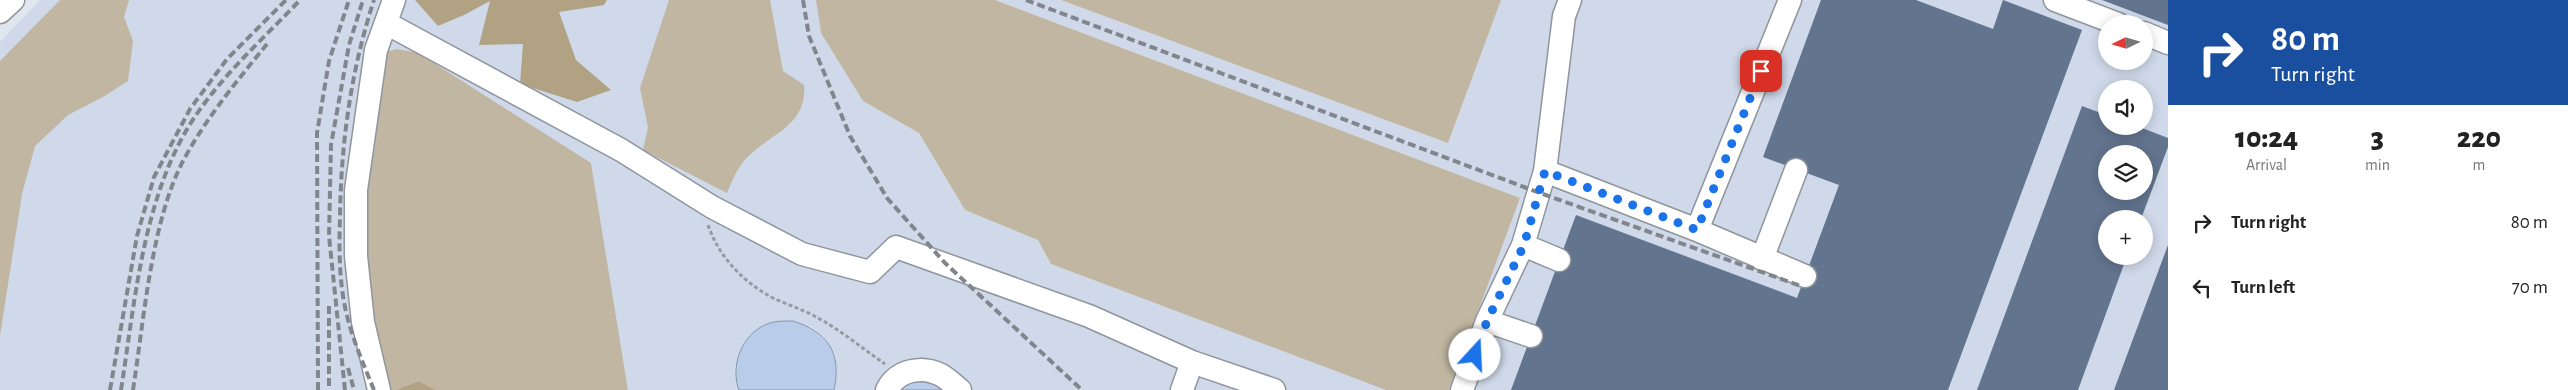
<!DOCTYPE html>
<html lang="en">
<head>
<meta charset="utf-8">
<style>
	:root { --surface:#fff; --page:#f6f6f6; --text:#222; --muted:#767676 }
	body { margin:0; font-family:"Alegreya Sans",sans-serif; background:var(--page); color:var(--text); height:100vh; display:flex; flex-direction:column; font-size:19px; white-space:nowrap }
	* { box-sizing:border-box; margin:0 }
	p { font-size:16px; color:var(--muted) }
	.icon { flex:none; width:28px; height:28px; fill:none; stroke:currentColor; stroke-width:2; stroke-linecap:round; stroke-linejoin:round }
	.map { position:relative; flex:1; overflow:hidden }
	.side { display:flex; flex-direction:column; background:var(--surface); width:400px }
	.side>* { flex:none }
	.hud { background:#1a4fa0; color:#fff; overflow:hidden }
	.needle { width:32px; rotate:265deg }
	.buttons { position:absolute; left:2098px; top:15px; display:grid; gap:10px }
	.buttons a { display:grid; place-items:center; width:55px; height:55px; border-radius:50%; background:var(--surface); box-shadow:0 2px 12px #0003; font-size:25px }
	.pin { position:absolute; display:grid; place-items:center; width:42px; height:42px; color:#fff; margin:-21px; border-radius:10px; box-shadow:0 2px 8px #0006 }
	.me { position:absolute; width:55px; margin:-28px; rotate:20deg; stroke-linejoin:round; filter:drop-shadow(0 0 4px #0008) }
	.turn { display:flex; align-items:center; gap:18px; height:105px; padding:0 20px; font-size:22px }
	.turn .icon { width:65px; height:65px; stroke-width:2.5 }
	.turn b { display:block; font-size:35px; line-height:42px }
	.eta { display:flex; justify-content:space-evenly; align-items:center; height:85px; text-align:center }
	.eta b { font-size:30px; font-weight:800; line-height:35px }
	ul { padding:0; list-style:none }
	li { display:flex; align-items:center; gap:15px; height:65px; padding:0 20px }
	li div { flex:1 }
	li b { display:block; font-size:19px }
	li em { font-style:normal }
	main { display:flex; flex:1; min-height:0 }
	.map>svg:first-child { display:block }
	.built { fill:#cfd9e9; fill-rule:evenodd }
	.green { fill:#c0b6a1 }
	.forest { fill:#b0a283 }
	.water { fill:#b9cdeb; stroke:#8695ab }
	.building { fill:#62748e; fill-rule:evenodd }
	.lines { fill:none; stroke-linecap:round; stroke-linejoin:round }
	.minor-casing { stroke:#8f959d; stroke-width:25 }
	.path { stroke:#979ca3; stroke-width:3; stroke-dasharray:4 2.5; stroke-linecap:butt }
	.minor { stroke:#fff; stroke-width:22 }
	.rail { stroke:#81868c; stroke-width:4; stroke-dasharray:8 4; stroke-linecap:butt }
	.route { stroke:#1a73e8; stroke-width:9; stroke-dasharray:0 16.2 }
</style>
</head>
<body>
<main>
<div class="map">
<svg width="2168" height="390" viewBox="0 0 2168 390">
	<rect width="100%" height="100%" fill="#e0e6ef"/>
	<path class="built" d="M40 0H816L821 33 863 101 919 133 965 210 1038 240 1051 264 1386 390H834L837 373 835 355 825 338 811 326 754 332 741 348 735 368 739 390H628L591 163 387 390H0V42Z
		M995 0H1061L1448 143 1501 0H2168V390H1449L1520 198ZM2106 24H2144V61H2106ZM2106 89H2144V126H2106ZM2106 154H2144V191H2106ZM2106 219H2144V256H2106Z"/>
	<path class="green" d="M60 0H129L124 17 133 41 128 81 103 97 68 115 35 146 22 194 0 336V61Z
		M669 0H770L783 71 804 85C808 130 762 135 741 165 735 173 731 184 727 193L643 150 648 127 640 88Z
		M816 0H995L1520 198 1449 390H1386L1051 264 1038 240 965 210 919 133 863 101 821 33Z
		M1061 0H1501L1448 143Z
		M397 49 418 53 591 163 628 390H436L419 381 395 390H387L367 295 363 199 386 52Z"/>
	<path class="forest" d="M415 0H607L604 5 559 12 576 60 611 90 577 102 520 84 523 44 479 45 490 1 464 15 438 26Z
		M419 381 436 390H395Z"/>
	<path class="water" d="M793 321C828 332 842 353 834 390H739C729 364 744 328 774 322 780 321 787 321 793 321Z
		M926 378 949 390H896L899 386Z"/>
	<path class="building" d="M1821 0H1916L1993 29 2003 0 2082 30 1948 390H1511L1576 215 1797 298 1839 185 1763 157Z
		M2102 0H2168V25Z
		M2082 106 2106 115V126H2137L2168 138V147L2141 219H2106V256H2127L2078 390H1977ZM2106 154H2144V191H2106Z
		M2168 245V390H2114Z"/>
	<g class="lines">
		<defs>
			<path id="minor" d="M1790 0 1697 230 1805 276
				M2055 0 2118 24
				M0 12 13 0
				M386 23 621 150 712 207 802 254 870 272 896 247 1089 316 1192 362
				M2144 33 2168 43
				M1545 171 1564 16 1570 0
				M1523 245 1559 260
				M1762 259 1796 170
				M1487 321 1531 336
				M379 390 363 322 356 256V190L376 50 394 0
				M887 390C897 370 922 365 941 375 948 379 954 385 960 390
				M1182 390 1192 362 1274 390
				M1462 390 1487 321 1523 245 1545 171 1697 230"/>
		</defs>
		<use href="#minor" class="minor-casing"/>
		<path class="path" d="M708 225C719 257 743 282 773 298 788 305 804 310 818 318 842 331 863 349 885 364"/>
		<use href="#minor" class="minor"/>
		<path class="rail" d="M803 0 809 36 850 136 887 198 945 263 1082 390
			M1026 0 1540 193 1801 286
			M329 306V390
			M348 368 354 390
			M110 390 137 236 154 177 190 109 227 59 286 0
			M121 390C136 295 144 182 204 104 232 66 268 34 300 0
			M133 390C144 320 151 223 183 161 206 118 237 81 267 44
			M318 390 317 133 329 61 349 0
			M345 390 329 236 331 145 349 45 363 0
			M374 390C363 363 351 336 345 307 339 278 339 247 340 217 341 143 351 70 374 0"/>
	</g>
	<g class="lines">
		<path class="route" d="M1475 355 1487 321 1524 245 1545 171 1697 230 1761 71"/>
	</g>
</svg>
<div class="buttons">
<a><svg class="needle" viewBox="-14 -14 28 28"><path d="M0-13l5 13h-10z" fill="#e53935"/><path d="M0 13l5-13h-10z" fill="#767676"/></svg></a>
<a><svg class="icon" aria-label="sound" viewBox="0 0 24 24"><path d="M4 9h4l5-4v14l-5-4H4zM17 9q2 3 0 6"/></svg></a>
<a><svg class="icon" aria-label="layers" viewBox="0 0 24 24"><path d="M12 4l9 5-9 5-9-5zM3 14l9 5 9-5"/></svg></a>
<a>+</a>
</div>
<div class="pin" style="left:1761px;top:71px;background:#d93025"><svg class="icon" aria-label="arrive" viewBox="0 0 24 24"><path d="M6 21V4h12l-3 4 3 4H6"/></svg></div>
<svg class="me" style="left:1475px;top:355px" viewBox="-20 -20 40 40"><circle r="19" fill="#fff"/><path d="M0-13L10 11 0 6-10 11z" fill="#1a73e8"/></svg>
</div>
<section class="side">
<div class="hud">
<div class="turn"><svg class="icon" aria-label="right" viewBox="0 0 24 24"><path d="M7 20v-9h11M14 6l5 5-5 5"/></svg><div><b>80 m</b>Turn right</div></div>
</div>
<div class="eta">
<div><b>10:24</b><p>Arrival</p></div>
<div><b>3</b><p>min</p></div>
<div><b>220</b><p>m</p></div>
</div>
<ul>
<li><svg class="icon" aria-label="right" viewBox="0 0 24 24"><path d="M7 20v-9h11M14 6l5 5-5 5"/></svg><div><b>Turn right</b></div><em>80 m</em></li>
<li><svg class="icon" aria-label="left" viewBox="0 0 24 24"><path d="M17 20v-9H6M10 6l-5 5 5 5"/></svg><div><b>Turn left</b></div><em>70 m</em></li>
</ul>
</section>
</main>
</body>
</html>
